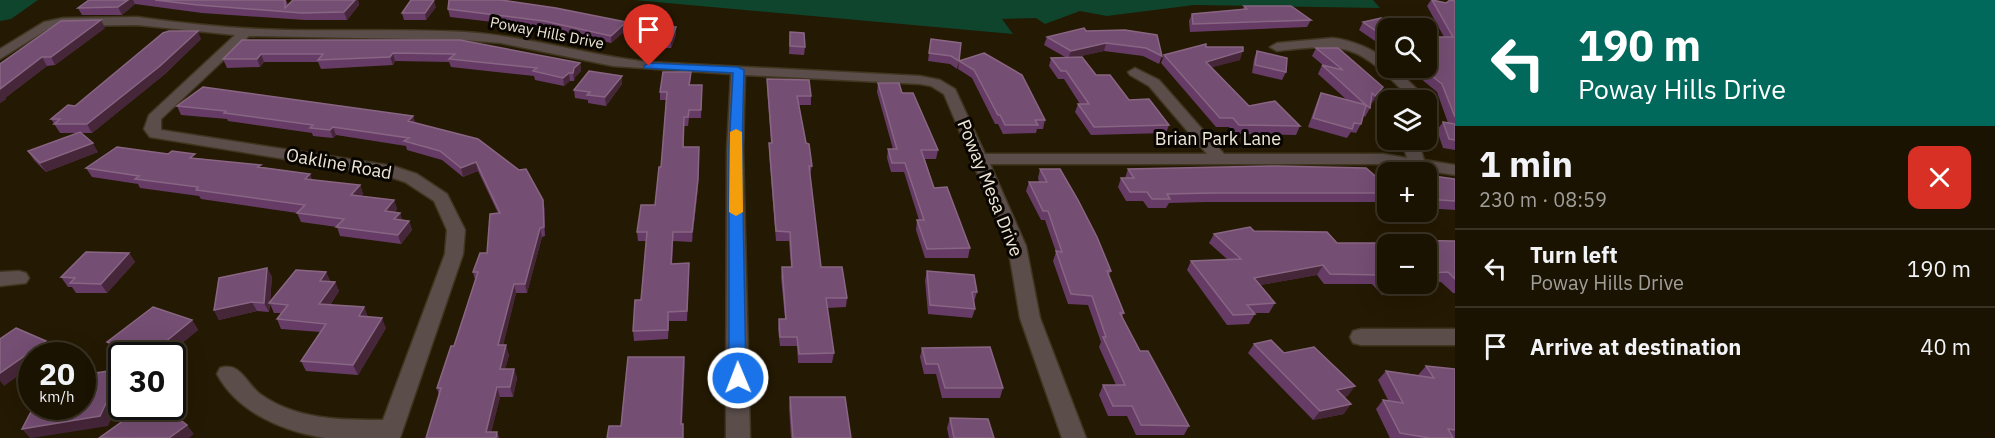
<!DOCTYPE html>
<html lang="en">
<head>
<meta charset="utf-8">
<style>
	:root { --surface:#1b1302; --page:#241c0c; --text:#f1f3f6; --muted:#a09e99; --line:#393224 }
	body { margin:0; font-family:"IBM Plex Sans",sans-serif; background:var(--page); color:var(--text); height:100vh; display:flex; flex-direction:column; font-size:22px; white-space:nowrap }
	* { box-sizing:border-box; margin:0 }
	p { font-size:20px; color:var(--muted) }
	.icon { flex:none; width:33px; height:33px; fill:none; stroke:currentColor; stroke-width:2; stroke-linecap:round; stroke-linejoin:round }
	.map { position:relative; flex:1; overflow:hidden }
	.side { display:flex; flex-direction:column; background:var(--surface); width:540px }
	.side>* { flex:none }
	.top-card { background:#00695c; color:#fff; overflow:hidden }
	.buttons { position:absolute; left:1377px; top:18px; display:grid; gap:12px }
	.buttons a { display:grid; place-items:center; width:60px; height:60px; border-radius:12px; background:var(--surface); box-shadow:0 6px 24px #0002,0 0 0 2px var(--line); font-size:30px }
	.speed { position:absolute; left:18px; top:342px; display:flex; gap:12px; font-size:30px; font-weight:700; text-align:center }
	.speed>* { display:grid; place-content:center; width:78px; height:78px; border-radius:50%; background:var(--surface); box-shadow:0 6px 24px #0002,0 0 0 2px var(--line); line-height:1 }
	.speed small { font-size:15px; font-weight:400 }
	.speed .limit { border:3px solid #111; border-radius:9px; background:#fff; color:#111 }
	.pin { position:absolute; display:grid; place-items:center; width:51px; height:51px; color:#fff; margin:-62px -26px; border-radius:50% 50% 50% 0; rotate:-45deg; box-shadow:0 0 6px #0007 }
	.pin .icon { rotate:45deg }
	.me { position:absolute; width:66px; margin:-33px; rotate:359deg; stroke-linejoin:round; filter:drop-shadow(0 0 4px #0008) }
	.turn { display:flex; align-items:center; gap:21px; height:126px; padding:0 24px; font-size:27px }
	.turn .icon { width:78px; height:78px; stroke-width:2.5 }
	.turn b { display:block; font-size:42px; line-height:51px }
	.round { display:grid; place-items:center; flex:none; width:63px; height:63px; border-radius:12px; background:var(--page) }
	.headline { display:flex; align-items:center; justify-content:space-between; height:102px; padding:0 24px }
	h1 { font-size:36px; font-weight:700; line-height:45px }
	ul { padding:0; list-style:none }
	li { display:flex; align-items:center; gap:18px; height:78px; padding:0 24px; border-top:2px solid var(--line) }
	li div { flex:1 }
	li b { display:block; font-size:22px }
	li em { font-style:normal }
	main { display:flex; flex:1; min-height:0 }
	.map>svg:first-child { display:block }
	.green { fill:#0f442d }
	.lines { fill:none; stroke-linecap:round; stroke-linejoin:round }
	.street-casing { stroke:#403620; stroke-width:3 }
	.street { fill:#5a4d4a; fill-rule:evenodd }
	.wall { fill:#663c67 }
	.shaded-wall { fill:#462639 }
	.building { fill:#754e73; stroke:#886683; stroke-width:1.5 }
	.route { fill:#1a73e8; stroke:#114b97; stroke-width:1.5 }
	.slow { fill:#f59e0b }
	.labels { text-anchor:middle; stroke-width:6; stroke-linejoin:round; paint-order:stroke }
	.far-street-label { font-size:15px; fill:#efe7d9; stroke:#090501 }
	.street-label { font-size:18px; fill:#efe7d9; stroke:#090501 }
</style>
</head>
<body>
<main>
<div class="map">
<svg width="1455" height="438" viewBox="0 0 1455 438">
	<rect width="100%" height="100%" fill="#241902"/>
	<path class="green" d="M0 0H38L11 19 0 21Z
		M634 0H1373L1380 8 1194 5 1107 16 1080 11 1045 24 1036 18 1002 19 1013 34Z"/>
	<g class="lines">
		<defs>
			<path id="street" d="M137 17C187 24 237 29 287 30 346 31 406 29 465 32 527 36 587 55 649 62L920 76 940 80 955 89 985 154H1207L1149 86 1130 75 1128 72 1135 68 1159 80 1224 154H1383L1407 158 1402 140H1418L1424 160 1455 165V175L1383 164H990L1026 246 1040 318 1086 438H1062L1020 318 1008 246 944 94 931 86 920 84 745 75 743 149 750 438H726L727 149 731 74 613 66 501 43 463 40 249 36 161 119V130L393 166 417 174 447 194 465 230 463 254 400 438C376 438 349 438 325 438 284 432 237 412 217 374L220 368C240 361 246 383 260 394 296 420 341 420 383 420L445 254 447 230 434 201 405 182 384 175 150 137 144 129 149 115 235 35 137 25 63 26 48 29 0 59V49L44 22 63 18Z
				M1333 38C1354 41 1371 48 1388 61V68H1395L1420 92 1423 100H1409L1408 96C1357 44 1348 43 1277 51L1270 47 1277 43Z
				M19 271 26 273 29 278 26 283 0 286V272Z
				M1361 329H1455V345H1361L1353 343 1350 337 1353 331Z"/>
		</defs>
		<use href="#street" class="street-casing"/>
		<use href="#street" class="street"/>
	</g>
	<path class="wall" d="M89 0H286L288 5 293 0H358L359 5 347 20H305L202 13 135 4 122 15H82L78 8Z
		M1431 0H1435L1446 3 1455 1V150L1443 148 1437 130 1443 122 1448 123 1437 92 1408 68H1426L1444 37 1427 6Z
		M1244 6 1311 20 1307 27 1190 32 1189 21 1192 14 1243 9Z
		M436 7 426 20H404L402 13Z
		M448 9 626 30 611 43 545 28 450 17Z
		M1363 22 1388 28V50L1359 30Z
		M105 28 55 65 47 66 5 98 6 99 0 103V64Z
		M1125 30 1162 56 1159 64 1143 56 1104 51 1076 57 1096 75 1129 100 1169 125 1166 133 1091 135 1075 112 1078 104H1080L1064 79H1058L1049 66 1051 58 1065 57 1044 45 1047 37 1086 31Z
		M790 32 805 47 804 55 789 54Z
		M676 35 671 48H657V40Z
		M201 39 165 74 92 133H81L98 152 46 172 34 160 28 151 77 133H60L51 119Z
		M931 39 959 61 957 69 950 64 928 61Z
		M242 40H460L580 63 581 71 575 77 574 81H570L564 86 535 80 534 76 451 67 449 62 395 61 393 65 321 69 318 62H264L260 67 227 68 223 59Z
		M1206 47 1240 60 1211 67 1249 106 1300 126 1296 135 1235 134 1229 127H1216L1161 63 1164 55Z
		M1316 48 1383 87 1379 95 1370 104V108L1365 117 1363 115 1361 124 1356 133 1351 132 1347 138 1308 127 1317 102 1321 93 1347 100 1318 74 1322 65 1324 66 1312 56Z
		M1257 51 1286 72 1282 80 1252 73 1254 59Z
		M984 53 1045 120 1043 129H1037L1036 133 1003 134 998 124H995L972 78 958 69 959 61Z
		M691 72 690 85H702L701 118H689L688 126H684V147L699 156 698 188 692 242 673 241 672 264 689 263 687 321H669L668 339 634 341 633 331 641 300 647 241H638L637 232 655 205 661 167 666 100H660V92Z
		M622 76V84L606 106 588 103V100L575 98 574 90Z
		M767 79 811 96V105H799L806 143 812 166 810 175 821 267 847 298 846 307 827 308 834 353 832 363H798L797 346H780L778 329 779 319H785L781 277 782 267H791L789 241H776L769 152V143H771L767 88Z
		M878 83 902 93 938 150 936 159H925L934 188 970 248 968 258H925L916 230 917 220H919L904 172H891L887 158 888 149H893L877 92Z
		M177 106 413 116 415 123 545 209V236L542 237 527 293H516L503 345 509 355 505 369H514L517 378 513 397H500L491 432H497L499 438H426L439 395 437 388 454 346 475 280 473 272 487 253 498 213 478 171 463 177 442 160 407 150 406 146 336 135 333 138 313 136 312 133 228 121 227 119 181 115Z
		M197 158 310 174 312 180 360 185 363 194 361 196 394 200 397 209 395 212 400 213 402 220 409 221 412 230 401 244 340 236 337 227 301 222 297 213 201 199 199 196 140 188 138 184 92 177 86 168Z
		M1040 169 1111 271 1109 275 1124 313 1122 317 1140 351 1189 426 1184 435H1136L1127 416H1108L1099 395 1103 385H1116L1099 347 1101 342 1088 305 1068 304 1053 261 1056 252 1045 220H1041L1026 191 1029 182H1039L1038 178Z
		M1128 169 1388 187V202H1207L1169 203 1166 208H1148L1143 201H1126L1118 187 1121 178H1125Z
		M1426 175 1455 179V210L1426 208Z
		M1254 231 1337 243H1394L1396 240 1455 241V293H1453L1441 282H1426V244L1388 284 1415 285 1408 295H1382L1372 284H1324L1317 275 1260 285 1275 303 1269 313H1254L1255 314 1249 324 1227 325 1187 270 1191 261 1227 259 1209 243 1214 234Z
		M129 253 135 262 107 293H76L72 287H68L61 277Z
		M267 268 272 277 270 302 326 272 330 281 335 282 339 291 330 305 364 307 368 317 386 328 358 375 306 371 301 361 320 332 281 329 277 319 281 313H274L270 304 269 312 257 311 219 320 214 310Z
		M927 271 977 292 974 302 975 309 972 318 928 314 925 280Z
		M192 320 198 330 166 356H125L114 352 107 342Z
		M1254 344 1284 353 1348 396 1343 397 1344 414 1313 420 1248 353Z
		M922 348 1003 388 1000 398H942L936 374H924L920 357Z
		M1426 366 1455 369V438H1390L1376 409 1383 400H1388L1378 380 1386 371 1418 375Z
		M32 376V397H31L23 388Z
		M790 397 851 438H791L789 407Z
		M950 418 994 438H949L947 428Z"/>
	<path class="shaded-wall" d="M128 0H133L135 4 122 15 118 7Z
		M355 0H358L359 5 347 20 344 12Z
		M434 0 436 7 426 20 425 13Z
		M101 20 105 28 55 65 51 57Z
		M626 22V30L611 43V36Z
		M676 27V35L671 48V41Z
		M198 31 201 39 165 74 92 133 87 124Z
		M1106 43 1104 51 1068 59 1071 51Z
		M1243 51 1240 60 1203 70 1206 62Z
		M393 53 395 61 393 65 390 57Z
		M261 54 264 62 260 67 257 59Z
		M42 57 47 66 5 98 6 99 0 103V89Z
		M580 63 581 71 575 77 574 81 573 73 574 68Z
		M569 73 570 81 564 86 563 78Z
		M622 76V84L606 106 605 97Z
		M1383 87 1379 95 1371 105 1375 96Z
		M413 116 416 125 408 121Z
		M333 127 336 135 333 138 330 130Z
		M93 143 98 152 46 172 40 163Z
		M699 147 698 188 692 242V232Z
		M476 162 478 171 463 177 461 168Z
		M310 174 313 183 305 179Z
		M360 185 363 194 355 204 351 195Z
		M394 200 397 209 388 220 385 211Z
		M543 200 545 209V236L544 227Z
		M400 213 403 222 394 219Z
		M409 221 412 230 401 244 398 235Z
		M540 228 542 237 527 293 525 284Z
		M673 232V241L672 273 671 264Z
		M129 253 135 262 107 293 101 284Z
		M689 263V273L687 321V311Z
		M1323 265 1317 275 1249 287 1254 278Z
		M267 268 272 277 269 312 264 303Z
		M326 272 330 282 320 281Z
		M335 282 339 291 323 314 319 304Z
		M514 284 516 293 501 355 498 345Z
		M252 302 257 311 219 320 214 310Z
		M364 307 368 317 359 316Z
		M382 318 386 328 358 375 353 365Z
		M192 320 198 330 166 356H148Z
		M46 341 54 351 47 356H32V366L4 386 0 381V373Z
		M506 345 509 355 503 378 500 369Z
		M684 357 685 366 682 434 681 424Z
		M82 368 88 376 82 384Z
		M514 369 517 378 513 397 510 387Z
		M122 370V395L108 426 32 438H30L22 429Z
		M1355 386 1348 396 1329 400 1337 390Z
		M497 387 500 397 490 438 486 432Z
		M1351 404 1344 414 1313 420 1320 411Z
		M187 425 194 434 189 438H169Z"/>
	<path class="building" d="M89 0H128L118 7 78 8Z
		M155 0H285V8L293 0H355L344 12 302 13 198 5Z
		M411 0H434L425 13H402Z
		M449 0H501L556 8 626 22 611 36 544 21 448 9Z
		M1432 0 1446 3 1450 0 1455 1V117L1442 84 1422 68H1426V37H1453Z
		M1244 6H1291L1311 20 1193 24 1192 14 1247 9Z
		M1381 18 1405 28H1388V39L1363 22Z
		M101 20 51 57H42L0 89V64L61 21Z
		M662 26 676 27 671 41 657 40Z
		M1084 28 1086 31 1125 30 1157 35 1162 56 1146 48 1106 43 1071 51 1047 37Z
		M169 31H198L160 66 87 124H54L60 119H51L68 105 75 106 163 33Z
		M790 32 804 33 805 47 790 46Z
		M931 39 961 43 959 61 951 56 929 53Z
		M242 40H460L580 63 574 68 573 73H569L563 78 533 71 537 68 449 59 455 54 393 53 390 57 318 60 323 54H261L257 59H223Z
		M1206 44V47H1243V51L1206 62 1249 106 1275 101 1300 126 1239 125 1233 118H1220L1164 55Z
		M1316 48H1338L1383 87 1375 96 1372 93 1370 108 1366 105 1361 124 1354 123 1352 129 1313 118 1321 93 1366 105 1322 65 1343 70Z
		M1257 51 1287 58 1286 72 1255 65Z
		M984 53 1022 75 1045 120H1035L1038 125H1005L1000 115H998L974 70 959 61Z
		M1082 57 1096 75H1110L1129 100 1149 99 1169 125 1094 127 1078 104H1089L1066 71H1061L1051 58Z
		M589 71 622 76 605 97 587 95 590 92 574 90Z
		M663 72H691L689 85H702L701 110H689L688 117H684L683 147H699L698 179 692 232H673L671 264 689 263 687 311 668 312V330L633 331 635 300H641L647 232H637L641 205H655L659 167H661L667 92H660Z
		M767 79 809 80 811 96H797L806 143 809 144 812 166H809L821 267H842L847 298H826L834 353 799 354 797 337H780L779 319H786L782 267H792L790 232 776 231 769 143H772Z
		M878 83H899L902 93H913L938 150H921L934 188 947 187 970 248 927 249 917 220H924L905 163H892L888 149H897Z
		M203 87 413 116 408 121 478 139 519 170 526 169 543 200 544 227 540 228 525 284H514L498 345H506L500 369H514L510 387H497L486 432H497L496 438H426L441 388H437L451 346H454L478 272H473L480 253H487L490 214 500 213 476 162 461 168 440 151 404 141 409 138 333 127 330 130 310 128 313 125 224 113 226 111 177 106Z
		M1443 122 1455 124V140L1449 139Z
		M80 132 93 143 40 163 28 151Z
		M117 147 168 154 172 151 195 154 190 158 261 165 258 167 310 174 305 179 360 185 351 195 394 200 385 211 400 213 394 219 409 221 398 235 336 227 344 219 297 213 305 205 196 190 198 187 135 179 139 176 86 168Z
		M1276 166 1366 168 1388 187V193H1212L1167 194 1170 199H1152L1147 192H1130L1121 178H1134L1128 169Z
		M1040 169H1060L1078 200 1097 237 1111 271H1107L1124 313H1120L1140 351H1148L1189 426 1141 425 1132 406H1113L1103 385H1125L1103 337H1106L1092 296 1071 294 1056 251 1062 252 1048 211H1043L1029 182H1047Z
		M1426 175 1455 179V201L1426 199Z
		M1250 227 1254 231 1327 232 1337 243H1398L1396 240 1455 241V279L1448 272 1426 273V244H1388V284H1414L1415 285 1389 286 1379 275 1330 274 1323 265 1254 278 1275 303 1247 305 1255 314 1233 315 1191 261 1241 259 1214 234Z
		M86 252 129 253 101 284 70 283 75 278 61 277Z
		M267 268 264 303 252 302 214 310 219 278Z
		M296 270 326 272 320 281 335 282 319 304 364 307 359 316 382 318 353 365 301 361 326 324 277 319 288 305 269 303Z
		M927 271 974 275 977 292H972L975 309 930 305Z
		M153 307 192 320 148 356 107 342Z
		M16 328 46 341 0 373V339Z
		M1271 340 1284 353 1314 347 1355 386 1337 390 1351 404 1320 411 1254 344Z
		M990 347 1003 388H945L938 364H926L922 348Z
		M628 357H684L681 424H683V438H607L609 426H621Z
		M1426 366 1455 369V430L1448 429 1453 438H1430L1400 433 1383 400 1403 403 1386 371 1434 378Z
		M122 369 100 416 22 429 34 406H82V375Z
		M32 376V387L23 388Z
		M790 397H845L851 438H793Z
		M144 406H162L187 425 169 438H99Z
		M950 418 988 419 994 438H954Z"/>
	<path class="route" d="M649 63 738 67 744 70 742 149 746 378 744 382 738 384 732 382 729 378V149L733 73 645 68 644 66Z"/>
	<path class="slow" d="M736 129 742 132 743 212 736 216 729 212 730 132Z"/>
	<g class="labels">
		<g class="far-street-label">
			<text transform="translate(547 33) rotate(11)" y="5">Poway Hills Drive</text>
		</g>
		<g class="street-label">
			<text x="1218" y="145">Brian Park Lane</text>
			<text transform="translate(339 164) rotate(10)" y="6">Oakline Road</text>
			<text transform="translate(990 188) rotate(68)" y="6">Poway Mesa Drive</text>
		</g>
	</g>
</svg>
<div class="buttons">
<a><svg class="icon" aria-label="search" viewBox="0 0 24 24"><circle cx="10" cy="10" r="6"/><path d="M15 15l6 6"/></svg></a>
<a><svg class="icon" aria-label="layers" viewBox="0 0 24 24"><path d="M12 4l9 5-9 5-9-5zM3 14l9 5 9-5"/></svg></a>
<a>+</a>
<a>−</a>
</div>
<div class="speed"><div>20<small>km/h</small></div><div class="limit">30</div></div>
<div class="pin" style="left:649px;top:66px;background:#d93025"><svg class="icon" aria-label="arrive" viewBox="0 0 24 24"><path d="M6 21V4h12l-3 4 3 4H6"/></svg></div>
<svg class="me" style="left:738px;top:378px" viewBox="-20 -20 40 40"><circle r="17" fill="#1a73e8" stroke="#fff" stroke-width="3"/><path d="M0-11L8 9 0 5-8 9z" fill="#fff"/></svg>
</div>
<section class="side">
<div class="top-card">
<div class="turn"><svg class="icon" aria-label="left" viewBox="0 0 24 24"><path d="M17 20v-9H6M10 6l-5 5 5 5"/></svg><div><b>190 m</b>Poway Hills Drive</div></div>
</div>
<div class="headline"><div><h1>1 min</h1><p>230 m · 08:59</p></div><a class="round" style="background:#d93025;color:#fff"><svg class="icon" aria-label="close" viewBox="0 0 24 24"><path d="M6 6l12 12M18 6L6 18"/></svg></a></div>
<ul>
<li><svg class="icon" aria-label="left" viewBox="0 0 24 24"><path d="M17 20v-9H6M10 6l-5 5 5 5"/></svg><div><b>Turn left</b><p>Poway Hills Drive</p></div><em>190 m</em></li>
<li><svg class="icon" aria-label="arrive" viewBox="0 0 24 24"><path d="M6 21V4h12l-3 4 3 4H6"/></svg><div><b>Arrive at destination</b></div><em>40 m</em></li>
</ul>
</section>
</main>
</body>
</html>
